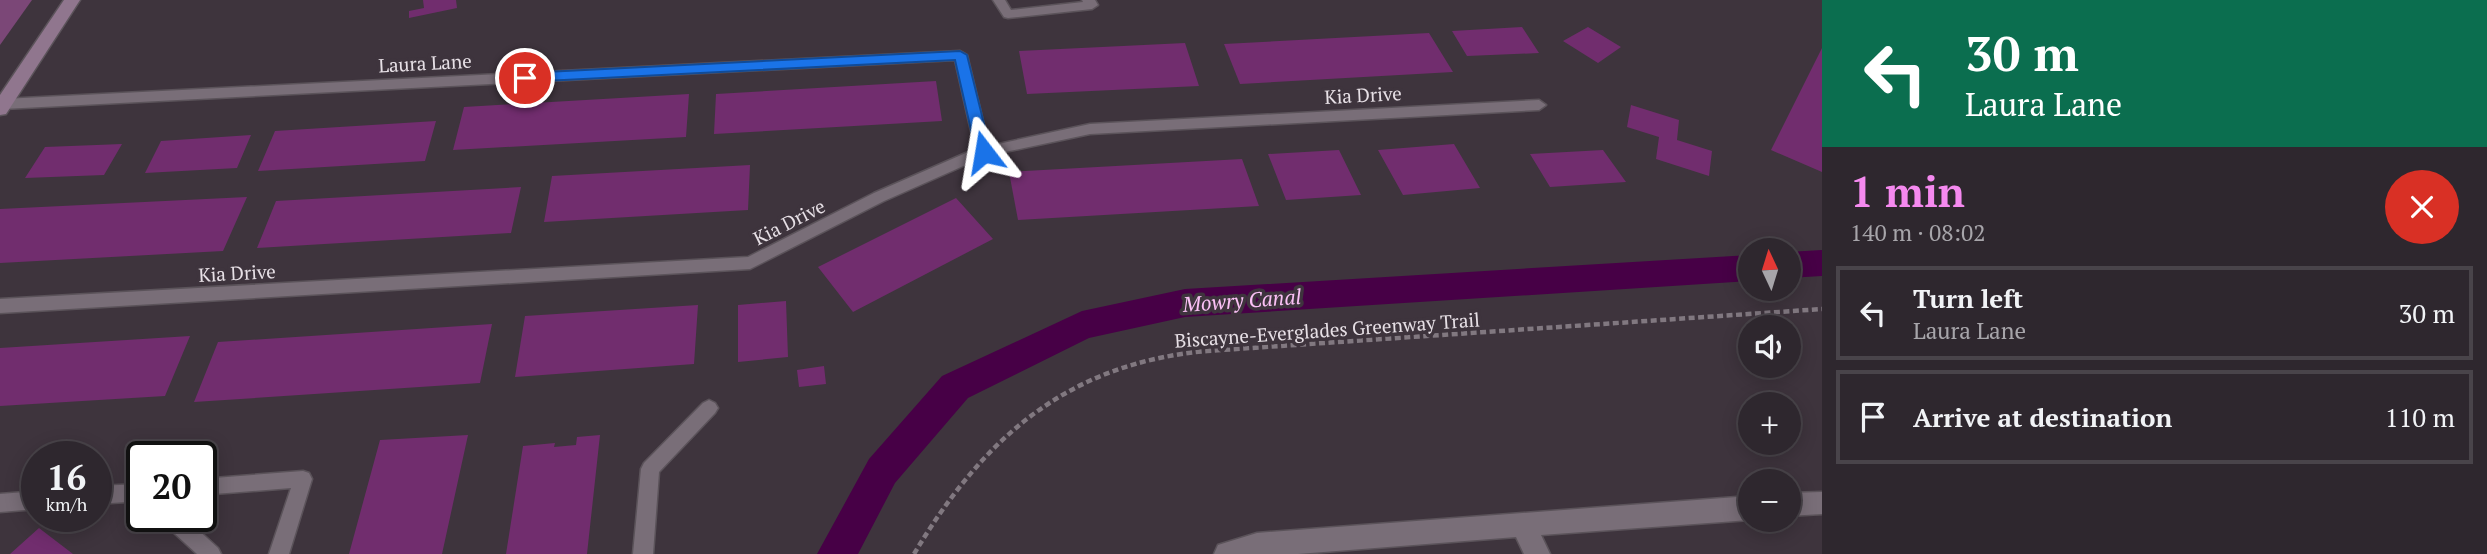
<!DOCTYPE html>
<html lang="en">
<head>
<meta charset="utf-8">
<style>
	:root { --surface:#2e272e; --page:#362f36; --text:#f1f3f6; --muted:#a7a5aa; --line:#49444a; --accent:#f589ef }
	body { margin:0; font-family:"PT Serif",serif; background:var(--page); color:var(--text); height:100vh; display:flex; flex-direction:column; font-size:26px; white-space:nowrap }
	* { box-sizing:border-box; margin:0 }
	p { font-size:23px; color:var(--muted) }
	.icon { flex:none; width:38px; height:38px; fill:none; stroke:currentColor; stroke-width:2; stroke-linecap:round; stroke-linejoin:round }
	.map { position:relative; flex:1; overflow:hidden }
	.side { display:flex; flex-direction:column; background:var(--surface); width:665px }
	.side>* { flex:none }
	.banner { background:#0b6e4f; color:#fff; overflow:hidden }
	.needle { width:46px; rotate:356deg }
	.tools { position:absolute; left:1738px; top:238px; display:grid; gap:14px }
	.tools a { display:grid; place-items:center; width:63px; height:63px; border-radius:50%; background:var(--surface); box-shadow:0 4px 18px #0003,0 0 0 2px var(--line); font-size:35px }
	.speed { position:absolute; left:21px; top:441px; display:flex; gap:14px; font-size:35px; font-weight:700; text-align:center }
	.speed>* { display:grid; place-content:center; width:91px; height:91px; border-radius:50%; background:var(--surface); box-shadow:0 4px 18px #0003,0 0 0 2px var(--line); line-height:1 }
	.speed small { font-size:18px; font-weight:400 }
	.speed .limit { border:4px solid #111; border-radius:10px; background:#fff; color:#111 }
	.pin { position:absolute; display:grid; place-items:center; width:60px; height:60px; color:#fff; margin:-30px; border:4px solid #fff; border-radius:50%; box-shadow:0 2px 7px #0007 }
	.me { position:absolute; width:77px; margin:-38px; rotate:346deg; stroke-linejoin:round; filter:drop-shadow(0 0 5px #0008) }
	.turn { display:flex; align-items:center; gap:24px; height:147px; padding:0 28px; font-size:32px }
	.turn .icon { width:91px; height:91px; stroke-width:2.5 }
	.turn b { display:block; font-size:49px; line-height:60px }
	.round { display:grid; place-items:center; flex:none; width:74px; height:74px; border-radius:37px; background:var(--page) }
	.summary { display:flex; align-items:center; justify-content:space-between; height:119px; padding:0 28px }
	h1 { font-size:42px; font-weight:600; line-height:52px; color:var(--accent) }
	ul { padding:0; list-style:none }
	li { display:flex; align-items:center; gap:21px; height:94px; margin:0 14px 10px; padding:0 14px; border:4px solid var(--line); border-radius:0px }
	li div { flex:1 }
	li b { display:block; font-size:26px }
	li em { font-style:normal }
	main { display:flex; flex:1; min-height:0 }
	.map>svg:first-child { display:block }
	.green { fill:#7b4777 }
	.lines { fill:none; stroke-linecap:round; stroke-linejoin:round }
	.canal { fill:#470046; fill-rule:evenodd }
	.building { fill:#712d6e }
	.lane-casing { stroke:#5b535a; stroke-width:3 }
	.street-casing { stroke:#5b535a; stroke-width:3 }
	.secondary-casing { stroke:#5b535a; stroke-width:3 }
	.path { stroke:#817880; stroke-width:4.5; stroke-dasharray:6 3.5; stroke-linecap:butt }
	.lane { fill:#796e78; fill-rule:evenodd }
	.street { fill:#796e78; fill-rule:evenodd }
	.secondary { fill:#90768e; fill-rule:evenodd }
	.route { fill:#1a73e8; stroke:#114b97; stroke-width:2 }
	.labels { text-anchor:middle; stroke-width:7; stroke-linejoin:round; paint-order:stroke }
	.street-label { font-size:19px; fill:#e7e0e6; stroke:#3e343d }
	.water-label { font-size:21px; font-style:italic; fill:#fbc1f6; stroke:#3e343d }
</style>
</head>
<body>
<main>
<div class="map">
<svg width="1822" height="554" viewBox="0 0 1822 554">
	<rect width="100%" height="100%" fill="#3e343d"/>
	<path class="green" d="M0 0H32L0 45Z"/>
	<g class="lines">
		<path class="canal" d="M1822 250V276L1788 278V252Z
			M1750 255V281L1185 317 1089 338 968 398 895 483 858 554H817L869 459 942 376 1082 311 1185 289Z"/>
	</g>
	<path class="building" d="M423 0H456L457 8 409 18V11L424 8Z
		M1522 27 1539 53 1467 56 1452 31Z
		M1588 27 1621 47 1598 63 1563 41Z
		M1429 33 1453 72 1240 84 1224 44Z
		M1185 43 1199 86 1027 94 1019 51Z
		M1822 48V172L1771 150Z
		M936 81 942 121 714 134 716 94Z
		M689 94 686 137 453 150 464 107Z
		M1631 105 1679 120 1677 140 1712 151 1709 176 1656 159 1659 137 1627 127Z
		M436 121 425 161 258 171 275 131Z
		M251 135 237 168 145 173 161 141Z
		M122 144 104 175 25 178 45 147Z
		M1454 144 1480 188 1403 195 1378 150Z
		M1339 150 1361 195 1286 200 1268 154Z
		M1603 150 1626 182 1550 187 1530 154Z
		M1242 159 1259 206 1018 220 1009 172Z
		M750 165 748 210 544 222 552 176Z
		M521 187 511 233 257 248 276 201Z
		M247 197 223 251 0 263V209Z
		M956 198 993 239 853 312 818 267Z
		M786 301 788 357 738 362V305Z
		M698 305 694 364 515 377 525 316Z
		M492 324 480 383 194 402 218 342Z
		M190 336 165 396 0 406V348Z
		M824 366 826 384 799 387 797 370Z
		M468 435 442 554H349L380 440Z
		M600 435 587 554H506L523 446 555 443 554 447 576 445 577 437Z
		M39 528 73 554H10Z"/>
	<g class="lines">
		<defs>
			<path id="lane" d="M993 0H1005L1011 10 1083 2 1082 0H1095L1098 5 1092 9 1008 18 1004 17Z
				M960 51 967 55 989 146 1090 124 1539 100 1546 105 1539 110 1090 134 986 156 884 201 750 269 0 313V299L748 257 874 193 975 149 955 60 3 109 0 108V100L3 99Z
				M709 400 715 403 718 408 715 413 659 472 653 554H633L641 469 644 463 703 403Z
				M303 471 309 473 312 479 289 554H269L291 488 201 495V479Z
				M142 484V501L96 504V486Z
				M37 491V509L0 512V494Z
				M160 516H183L218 548 221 554H197L162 522Z"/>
			<path id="street" d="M1822 492V514L1788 516V493Z
				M1750 496V520L1541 535 1550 554H1524L1516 537 1298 554H1214L1218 545 1257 533Z"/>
			<path id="secondary" d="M64 0H80L6 114 0 115V95Z"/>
		</defs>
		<use href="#lane" class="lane-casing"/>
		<use href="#street" class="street-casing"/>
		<use href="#secondary" class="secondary-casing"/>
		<path class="path" d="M914 554C983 438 1068 363 1207 351L1822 309"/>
		<use href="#lane" class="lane"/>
		<use href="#street" class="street"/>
		<use href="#secondary" class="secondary"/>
	</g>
	<path class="route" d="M960 51 967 55 991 152 984 157 976 152 955 60 525 82 518 78 525 73Z"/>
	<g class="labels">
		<g class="street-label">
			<text transform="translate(425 63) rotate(-3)" y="7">Laura Lane</text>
			<text transform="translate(1363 95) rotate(-3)" y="7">Kia Drive</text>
			<text transform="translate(789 222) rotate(-27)" y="7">Kia Drive</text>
			<text transform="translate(237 273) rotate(-3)" y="7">Kia Drive</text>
			<text transform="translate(1327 330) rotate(-4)" y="7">Biscayne-Everglades Greenway Trail</text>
		</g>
		<g class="water-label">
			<text transform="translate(1242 301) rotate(-4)" y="7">Mowry Canal</text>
		</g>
	</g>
</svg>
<div class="tools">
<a><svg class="needle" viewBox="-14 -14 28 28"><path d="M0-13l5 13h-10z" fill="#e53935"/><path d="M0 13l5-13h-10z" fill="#a7a5aa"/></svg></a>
<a><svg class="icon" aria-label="sound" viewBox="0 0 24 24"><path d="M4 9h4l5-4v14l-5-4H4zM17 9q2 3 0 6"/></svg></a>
<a>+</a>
<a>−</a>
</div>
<div class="speed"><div>16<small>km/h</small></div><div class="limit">20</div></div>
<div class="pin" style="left:525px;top:78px;background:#d93025"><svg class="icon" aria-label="arrive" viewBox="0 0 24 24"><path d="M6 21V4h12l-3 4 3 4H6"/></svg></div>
<svg class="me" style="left:984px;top:152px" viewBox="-20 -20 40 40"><path d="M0-17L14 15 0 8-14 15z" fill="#1a73e8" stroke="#fff" stroke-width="4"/></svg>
</div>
<section class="side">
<div class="banner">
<div class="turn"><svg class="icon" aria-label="left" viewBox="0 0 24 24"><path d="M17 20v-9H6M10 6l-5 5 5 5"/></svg><div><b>30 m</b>Laura Lane</div></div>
</div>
<div class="summary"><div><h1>1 min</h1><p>140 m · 08:02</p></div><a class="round" style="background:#d93025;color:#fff"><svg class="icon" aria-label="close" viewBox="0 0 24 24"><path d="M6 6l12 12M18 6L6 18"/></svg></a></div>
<ul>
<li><svg class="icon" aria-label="left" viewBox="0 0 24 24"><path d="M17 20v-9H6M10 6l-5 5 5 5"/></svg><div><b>Turn left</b><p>Laura Lane</p></div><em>30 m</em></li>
<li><svg class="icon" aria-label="arrive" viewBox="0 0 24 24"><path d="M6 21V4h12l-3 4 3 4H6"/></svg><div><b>Arrive at destination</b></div><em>110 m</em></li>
</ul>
</section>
</main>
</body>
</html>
